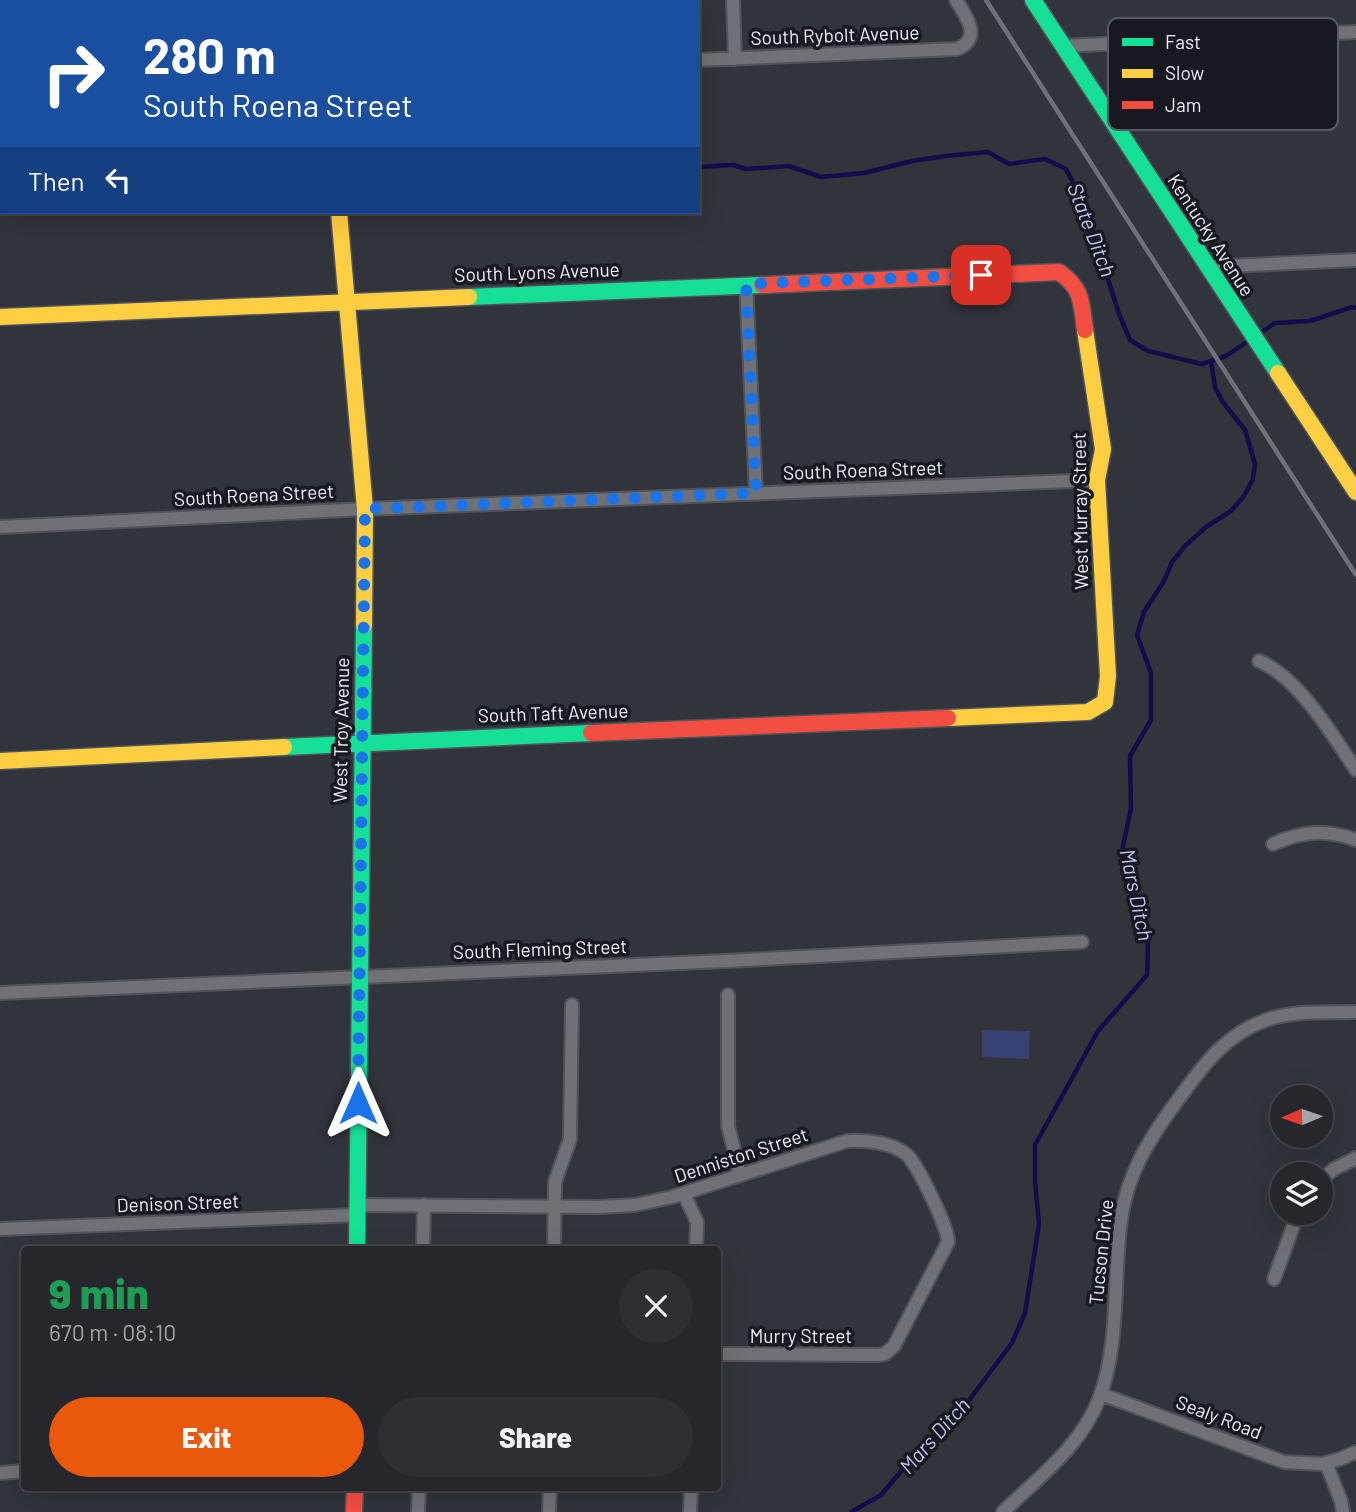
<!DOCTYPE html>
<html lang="en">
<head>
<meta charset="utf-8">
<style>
	:root { --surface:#26272c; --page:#2e2f34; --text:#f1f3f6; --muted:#a4a5a9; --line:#424448; --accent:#ea580c }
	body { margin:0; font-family:Barlow,sans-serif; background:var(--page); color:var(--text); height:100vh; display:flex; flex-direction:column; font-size:26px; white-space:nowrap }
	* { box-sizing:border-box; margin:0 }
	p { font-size:23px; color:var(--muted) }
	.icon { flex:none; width:38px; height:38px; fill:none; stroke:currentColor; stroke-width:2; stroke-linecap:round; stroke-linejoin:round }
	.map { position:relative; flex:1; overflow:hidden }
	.panel { position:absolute; left:21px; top:1246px; width:700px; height:245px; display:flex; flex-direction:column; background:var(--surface); border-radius:7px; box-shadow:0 7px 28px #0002,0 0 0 2px var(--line) }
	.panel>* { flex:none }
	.hud { position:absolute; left:0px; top:0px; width:700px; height:214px; box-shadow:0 7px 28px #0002,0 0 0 2px var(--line); background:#1a4fa0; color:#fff; overflow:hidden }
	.needle { width:46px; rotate:268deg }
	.buttons { position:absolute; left:1270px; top:1085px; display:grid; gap:14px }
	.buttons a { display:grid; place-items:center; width:63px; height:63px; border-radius:50%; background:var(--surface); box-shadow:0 7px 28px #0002,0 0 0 2px var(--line); font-size:35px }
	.pin { position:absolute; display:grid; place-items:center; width:60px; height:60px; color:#fff; margin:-30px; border-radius:14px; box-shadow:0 4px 10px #0006 }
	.me { position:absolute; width:77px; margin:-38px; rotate:0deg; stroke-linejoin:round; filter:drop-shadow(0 0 5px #0008) }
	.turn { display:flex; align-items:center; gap:24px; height:147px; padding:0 28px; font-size:32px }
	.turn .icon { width:91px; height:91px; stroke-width:2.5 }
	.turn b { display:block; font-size:49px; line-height:60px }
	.then { display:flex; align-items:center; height:66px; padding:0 28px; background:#0003; gap:14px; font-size:26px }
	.round { display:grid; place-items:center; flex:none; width:74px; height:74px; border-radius:37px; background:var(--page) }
	.summary { display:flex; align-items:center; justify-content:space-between; height:119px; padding:0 28px }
	h1 { font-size:42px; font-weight:800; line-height:52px; color:#1e9e55 }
	.action { display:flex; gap:14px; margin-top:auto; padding:14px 28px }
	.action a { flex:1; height:80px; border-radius:42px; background:var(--accent); color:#fff; font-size:28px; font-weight:800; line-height:80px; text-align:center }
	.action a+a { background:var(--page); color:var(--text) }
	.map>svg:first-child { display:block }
	.green { fill:#394172 }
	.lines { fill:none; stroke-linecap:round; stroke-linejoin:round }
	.stream { stroke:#120c4d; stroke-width:4.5 }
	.street-casing { stroke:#515359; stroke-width:16 }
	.fast-casing { stroke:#515359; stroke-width:19 }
	.slow-casing { stroke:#515359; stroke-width:19 }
	.jam-casing { stroke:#515359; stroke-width:19 }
	.street { stroke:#707177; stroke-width:12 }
	.fast { stroke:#16e098; stroke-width:16 }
	.slow { stroke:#ffcf43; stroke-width:16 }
	.jam { stroke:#f24e42; stroke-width:16 }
	.rail { stroke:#707176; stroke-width:4.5 }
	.route { stroke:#1a73e8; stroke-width:12; stroke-dasharray:0 21.6 }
	.labels { text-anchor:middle; stroke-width:7; stroke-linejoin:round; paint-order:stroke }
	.street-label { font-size:19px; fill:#edeff8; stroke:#181920 }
	.water-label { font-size:21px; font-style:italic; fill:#bbc6ef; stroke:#181920 }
	.key { fill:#181920; stroke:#585961; stroke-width:2 }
	.key-label { font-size:19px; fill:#edeff8 }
</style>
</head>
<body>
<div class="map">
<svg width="1356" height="1512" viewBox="0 0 1356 1512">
	<rect width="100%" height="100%" fill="#32343b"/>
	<path class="green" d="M982 1030 1030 1031 1029 1059 982 1057Z"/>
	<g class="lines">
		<path class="stream" d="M698 167 733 165 746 169 789 166 821 177 864 173 912 161 946 156 988 152 1009 164 1045 159 1066 169 1085 206 1119 314 1130 340 1148 351 1202 364 1226 356 1250 340
			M0 203H2
			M1257 335 1275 323 1310 321 1352 307 1356 308
			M851 1512 881 1495 909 1462 967 1403 1012 1343 1025 1313 1039 1224 1035 1181V1145L1098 1031 1147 975 1148 944 1128 880 1122 851 1131 808 1130 756 1151 720V673L1137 635 1144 612 1164 581 1172 562 1185 546 1206 527 1231 511 1244 496 1253 479 1255 464 1245 430 1222 401 1215 387 1211 361"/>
		<defs>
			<path id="street" d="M733 0 735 59
				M1062 46 1356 32
				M698 60 957 49C983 38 966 16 956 0
				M0 90H2
				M1206 267 1356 260
				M746 284 756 493
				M0 527 365 509 1097 480
				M1259 661C1298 677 1332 734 1356 770
				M1273 844C1302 831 1326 829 1356 840
				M0 993 725 961 1082 942
				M728 995V1126L740 1174
				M1321 1180 1334 1169 1356 1158
				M684 1194 697 1222 696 1250
				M357 1205 598 1207 635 1205 672 1197 847 1141C865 1140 891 1142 906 1154 916 1161 949 1229 948 1242L894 1346 885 1354 878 1355 718 1354
				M0 1229 357 1215
				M423 1250 424 1205
				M554 1250 555 1182 570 1139 572 1005
				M1274 1279 1298 1213
				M1101 1394 1284 1462 1322 1464 1340 1459 1356 1452
				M1326 1463 1341 1501 1343 1512
				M0 1473 24 1471
				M418 1512 419 1488
				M549 1512 550 1488
				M690 1512 691 1488
				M1003 1512C1038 1478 1081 1446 1099 1399 1120 1345 1113 1277 1121 1220 1127 1173 1150 1138 1177 1101 1202 1067 1224 1035 1266 1020 1294 1010 1327 1013 1356 1012"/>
			<path id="fast" d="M321 0V2
				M1033 0 1278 373
				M469 297 762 285
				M284 747 591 733
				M357 1250 364 625"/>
			<path id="slow" d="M339 212 365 509 364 625
				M0 317 469 297
				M1278 373 1356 492
				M948 718 1088 712 1105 702 1108 676 1097 480 1103 449 1085 330
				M0 761 284 747"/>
			<path id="jam" d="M762 285 1059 272C1083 289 1081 302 1085 330
				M591 733 948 718
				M354 1512 355 1488"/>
		</defs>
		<use href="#street" class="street-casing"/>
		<use href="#fast" class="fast-casing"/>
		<use href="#slow" class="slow-casing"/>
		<use href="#jam" class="jam-casing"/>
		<use href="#street" class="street"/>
		<use href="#fast" class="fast"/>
		<use href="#slow" class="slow"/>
		<use href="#jam" class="jam"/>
		<path class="rail" d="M986 0 1356 575"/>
	</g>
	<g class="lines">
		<path class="route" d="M358 1103 365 509 756 493 746 284 981 275"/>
	</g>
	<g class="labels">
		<g class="street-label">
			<text transform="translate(835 35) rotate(-2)" y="7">South Rybolt Avenue</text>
			<text transform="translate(1211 235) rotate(57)" y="7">Kentucky Avenue</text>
			<text transform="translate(537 272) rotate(-2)" y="7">South Lyons Avenue</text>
			<text transform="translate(863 470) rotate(-2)" y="7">South Roena Street</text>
			<text transform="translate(254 495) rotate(-3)" y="7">South Roena Street</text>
			<text transform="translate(1080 511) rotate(-91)" y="7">West Murray Street</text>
			<text transform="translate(553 713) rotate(-2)" y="7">South Taft Avenue</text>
			<text transform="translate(341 730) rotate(-89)" y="7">West Troy Avenue</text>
			<text transform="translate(540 949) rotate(-2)" y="7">South Fleming Street</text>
			<text transform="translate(741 1155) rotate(-18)" y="7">Denniston Street</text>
			<text transform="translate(178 1203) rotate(-2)" y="7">Denison Street</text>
			<text transform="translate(1101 1252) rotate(-84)" y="7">Tucson Drive</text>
			<text x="801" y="1343">Murry Street</text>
			<text transform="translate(1219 1417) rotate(21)" y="7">Sealy Road</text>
		</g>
		<g class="water-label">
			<text transform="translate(1091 230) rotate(69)" y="7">State Ditch</text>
			<text transform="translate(1136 895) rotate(78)" y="7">Mars Ditch</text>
			<text transform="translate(935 1436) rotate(-48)" y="7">Mars Ditch</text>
		</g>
	</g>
	<rect x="1108" y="18" width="230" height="112" rx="10" class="key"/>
	<rect x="1122" y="38" width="31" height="8" fill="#16e098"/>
	<rect x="1122" y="69" width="31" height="9" fill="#ffcf43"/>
	<rect x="1122" y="101" width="31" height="8" fill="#f24e42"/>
	<g class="key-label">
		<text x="1165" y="49">Fast</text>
		<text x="1165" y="80">Slow</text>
		<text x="1165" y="112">Jam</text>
	</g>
</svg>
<div class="buttons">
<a><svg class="needle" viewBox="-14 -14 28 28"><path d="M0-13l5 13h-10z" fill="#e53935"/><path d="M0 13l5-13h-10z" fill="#a4a5a9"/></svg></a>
<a><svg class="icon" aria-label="layers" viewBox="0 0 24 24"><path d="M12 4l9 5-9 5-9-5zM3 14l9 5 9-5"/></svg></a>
</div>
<div class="pin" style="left:981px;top:275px;background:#d93025"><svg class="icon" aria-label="arrive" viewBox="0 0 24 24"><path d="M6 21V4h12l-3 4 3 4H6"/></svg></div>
<svg class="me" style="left:358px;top:1103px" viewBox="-20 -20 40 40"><path d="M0-17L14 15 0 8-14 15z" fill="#1a73e8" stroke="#fff" stroke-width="4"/></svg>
<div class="hud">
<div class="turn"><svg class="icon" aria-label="right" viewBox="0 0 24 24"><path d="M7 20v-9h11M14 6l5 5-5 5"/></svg><div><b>280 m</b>South Roena Street</div></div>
<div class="then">Then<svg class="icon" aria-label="left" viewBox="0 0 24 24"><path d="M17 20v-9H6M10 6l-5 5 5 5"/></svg></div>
</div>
<section class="panel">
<div class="summary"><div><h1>9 min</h1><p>670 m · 08:10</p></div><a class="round"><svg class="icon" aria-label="close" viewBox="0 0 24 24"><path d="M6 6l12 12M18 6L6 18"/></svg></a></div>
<div class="action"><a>Exit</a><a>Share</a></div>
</section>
</div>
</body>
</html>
